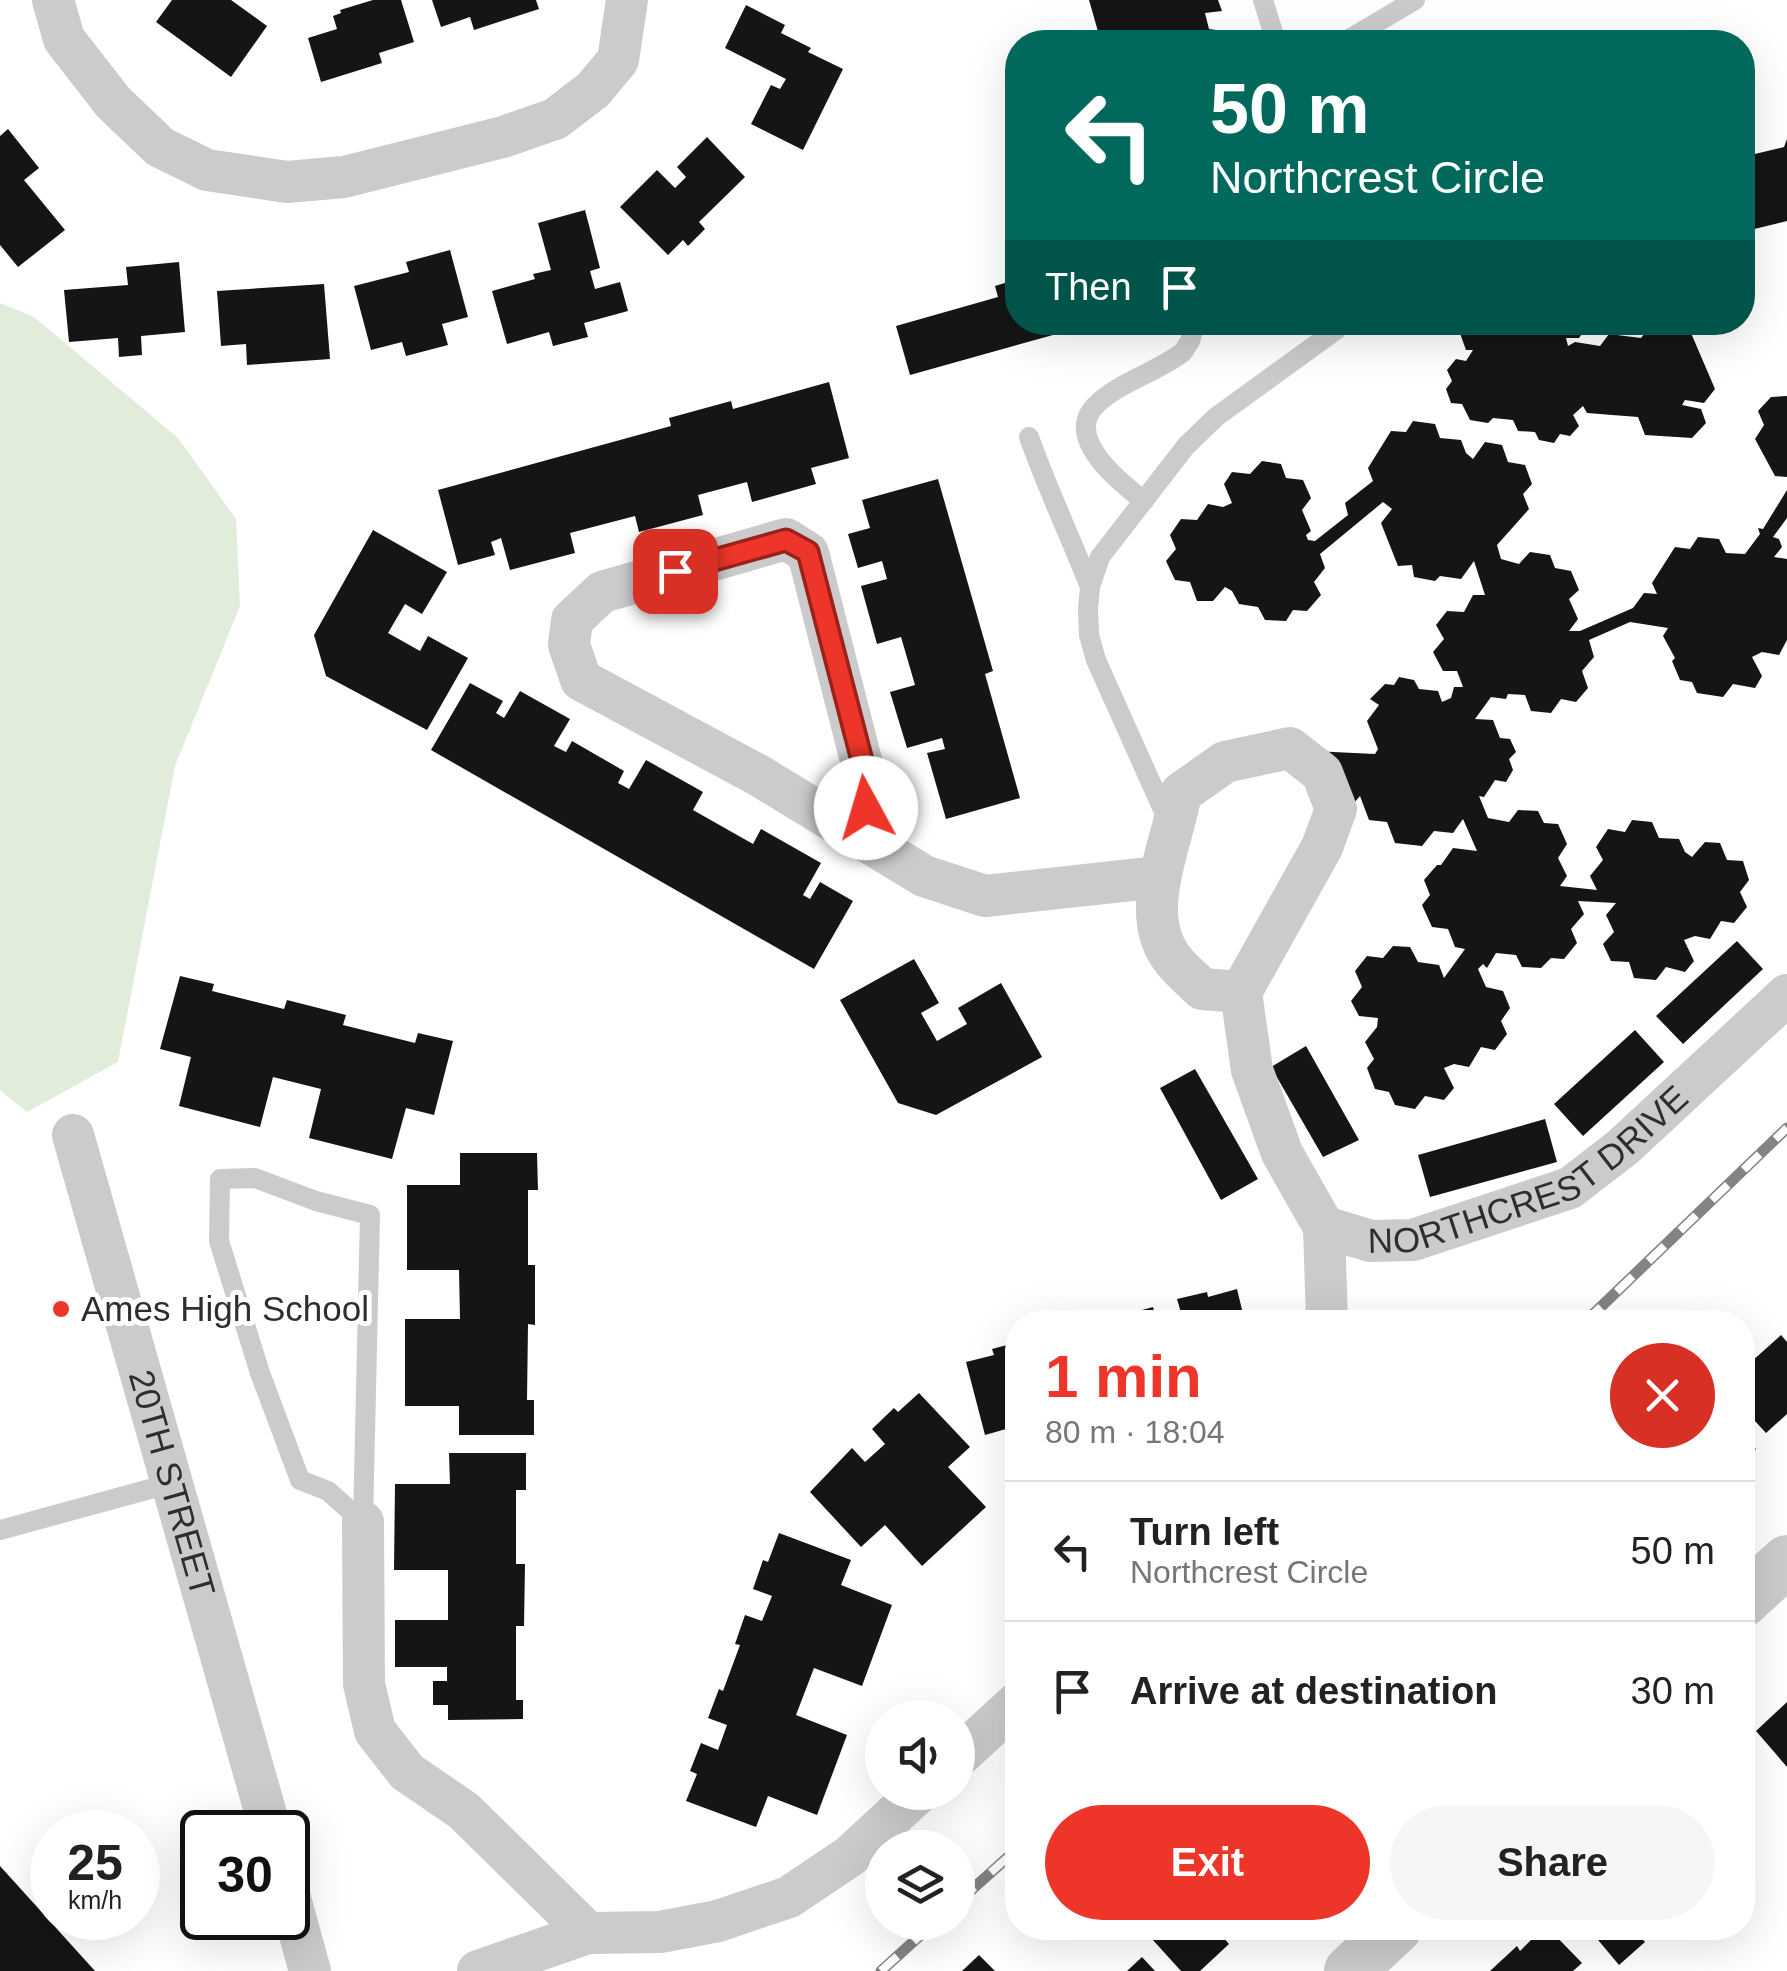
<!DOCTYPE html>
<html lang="en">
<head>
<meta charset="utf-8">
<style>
	:root { --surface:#fff; --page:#f6f6f6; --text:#222; --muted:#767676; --line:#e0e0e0; --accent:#ed3529 }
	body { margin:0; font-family:Helvetica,sans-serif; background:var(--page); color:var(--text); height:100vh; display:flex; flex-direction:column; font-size:38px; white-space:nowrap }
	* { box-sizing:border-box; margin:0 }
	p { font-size:32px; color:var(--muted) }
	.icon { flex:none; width:55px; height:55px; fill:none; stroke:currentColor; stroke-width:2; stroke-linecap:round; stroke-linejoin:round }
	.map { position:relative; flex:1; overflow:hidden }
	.panel { position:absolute; left:1005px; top:1310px; width:750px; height:630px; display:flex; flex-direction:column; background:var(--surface); border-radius:40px; box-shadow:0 10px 40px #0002 }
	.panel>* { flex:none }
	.banner { position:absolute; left:1005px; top:30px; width:750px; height:305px; border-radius:40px; box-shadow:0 10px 40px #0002; background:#00695c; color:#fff; overflow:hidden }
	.fabs { position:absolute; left:865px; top:1700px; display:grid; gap:20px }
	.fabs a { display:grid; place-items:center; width:110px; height:110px; border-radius:50%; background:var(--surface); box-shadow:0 10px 40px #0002; font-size:50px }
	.speed { position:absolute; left:30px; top:1810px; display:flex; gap:20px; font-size:50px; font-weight:700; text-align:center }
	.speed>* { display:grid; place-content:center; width:130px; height:130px; border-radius:50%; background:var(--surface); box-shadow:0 10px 40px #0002; line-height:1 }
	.speed small { font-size:25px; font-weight:400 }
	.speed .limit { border:5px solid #111; border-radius:15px; background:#fff; color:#111 }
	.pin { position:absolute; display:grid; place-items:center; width:85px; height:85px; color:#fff; margin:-42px; border-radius:20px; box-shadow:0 5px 15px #0006 }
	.me { position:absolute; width:110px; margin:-55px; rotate:354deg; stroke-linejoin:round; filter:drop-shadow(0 0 8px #0008) }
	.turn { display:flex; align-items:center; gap:35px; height:210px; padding:0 40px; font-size:45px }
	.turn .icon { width:130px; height:130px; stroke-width:2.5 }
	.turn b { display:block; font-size:70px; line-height:85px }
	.then { display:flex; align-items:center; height:95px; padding:0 40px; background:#0003; gap:20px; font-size:38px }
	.round { display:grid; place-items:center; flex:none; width:105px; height:105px; border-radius:52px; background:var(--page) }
	.headline { display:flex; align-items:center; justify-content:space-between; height:170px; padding:0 40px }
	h1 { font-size:60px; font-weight:800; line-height:75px; color:var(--accent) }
	.cta { display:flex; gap:20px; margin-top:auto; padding:20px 40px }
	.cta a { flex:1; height:115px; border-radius:60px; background:var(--accent); color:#fff; font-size:40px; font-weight:800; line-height:115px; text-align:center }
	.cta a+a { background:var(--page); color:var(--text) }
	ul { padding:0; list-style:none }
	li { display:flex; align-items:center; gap:30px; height:140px; padding:0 40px; border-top:2px solid var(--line) }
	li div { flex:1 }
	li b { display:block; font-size:38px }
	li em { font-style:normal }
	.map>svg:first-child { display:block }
	.green { fill:#e2ecdb }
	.building { fill:#151515 }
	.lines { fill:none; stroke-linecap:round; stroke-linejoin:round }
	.service { stroke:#cbcbcb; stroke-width:20 }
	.minor { stroke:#cbcbcb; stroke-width:42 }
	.tertiary { stroke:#cbcbcb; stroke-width:52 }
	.rail-casing { stroke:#838383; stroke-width:11 }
	.rail { stroke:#fff; stroke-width:8; stroke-dasharray:22; stroke-linecap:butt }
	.route-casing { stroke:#9a221b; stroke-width:25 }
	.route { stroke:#ed3529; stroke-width:18 }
	.poi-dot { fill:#ed3529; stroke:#fff; stroke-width:4 }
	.labels { text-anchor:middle; stroke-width:10; stroke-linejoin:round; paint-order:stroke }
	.street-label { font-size:35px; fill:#2e2e2e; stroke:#fff }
	.poi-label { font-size:35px; fill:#2e2e2e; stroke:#fff; text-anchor:start }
</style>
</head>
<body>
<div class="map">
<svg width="1787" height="1971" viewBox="0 0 1787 1971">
	<rect width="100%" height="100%" fill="#fff"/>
	<path class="green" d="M0 303 34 317 178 438 236 519 240 606 175 766 118 1062 27 1112 0 1090Z"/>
	<path class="building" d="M172 0H231L267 26 231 77 156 22Z
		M373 0H401L414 42 379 53 382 63 321 82 308 38 337 29 333 16 341 13 340 10Z
		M432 0H536L539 9 474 30 470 17 441 27Z
		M1089 0H1218L1222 11 1205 13 1209 29 1223 31 1224 42H1101Z
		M746 5 785 25 781 33 811 48 808 52 843 69 803 150 751 124 771 85 780 89 786 79 725 48Z
		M8 129 39 168 24 180 65 230 18 267 0 245V136Z
		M707 137 745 177 699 222 705 229 688 246 683 240 668 255 620 207 657 170 675 188 686 177 677 167Z
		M1787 139V221L1742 232V157L1784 147Z
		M585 210 600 268 590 271 595 289 620 282 628 311 584 323 588 337 553 346 549 332 507 344 492 291 535 279 533 274 551 270 538 223Z
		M450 250 468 317 442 324 448 345 406 356 402 342 371 350 354 286 409 272 406 262Z
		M179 262 185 332 141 336 142 355 119 357 118 338 69 342 64 290 128 285 126 267Z
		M1018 279V322H1069L1071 330 910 375 896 326 998 297 995 286Z
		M324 284 330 359 247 365 246 344 221 346 217 291Z
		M1456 322H1590L1579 338H1566L1568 346 1575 342 1600 346 1609 334 1641 338 1654 322 1688 326 1715 389 1704 403 1685 400 1682 405 1701 409 1706 423 1692 438 1645 435 1638 417 1587 413 1583 406 1573 415 1579 426 1570 436 1560 434 1554 443 1539 440 1535 432 1518 431 1513 420 1493 418 1488 423 1470 420 1462 404 1451 403 1446 389 1452 381 1447 370 1456 359 1466 361 1473 350H1466Z
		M829 382 849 458 811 468 816 484 752 502 747 482 698 495 703 515 639 532 635 516 570 533 575 553 510 570 501 538 491 542 495 555 458 565 438 490 671 426 669 418 731 401 733 409Z
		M1787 396V477L1775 476 1755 439 1764 425 1758 411 1771 397Z
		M1413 421 1435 424 1440 438 1461 440 1466 453 1473 459 1485 442 1502 445 1508 462 1525 465 1532 484 1523 494 1529 509 1497 545 1501 559 1519 564 1530 552 1550 555 1555 568 1571 571 1579 590 1569 599 1578 619 1569 631H1580L1633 608 1644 593 1657 594 1652 583 1675 547 1690 549 1698 537 1719 539 1726 553 1745 554 1760 534 1758 528 1763 529 1787 490V518L1773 537 1779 539 1782 547 1774 557 1787 559V640L1779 655 1762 652 1752 657 1762 676 1755 688 1733 684 1723 697 1697 693 1692 682 1680 680 1672 661 1675 658 1663 636 1668 628 1630 622 1589 640 1594 657 1582 671 1588 688 1576 702 1561 699 1551 713 1531 711 1525 695 1508 694 1506 699 1491 697 1475 719 1493 720 1500 738 1510 739 1516 752 1509 759 1513 770 1506 782 1495 780 1484 797 1479 796 1488 818 1509 822 1518 810 1538 811 1544 823 1558 824 1567 844 1558 858 1567 876 1560 886 1597 890 1590 876 1603 860 1596 847 1608 829 1625 832 1632 820 1652 822 1659 838 1679 839 1685 852 1692 857 1705 842 1720 843 1727 860 1743 861 1749 880 1740 892 1747 907 1734 923 1721 921 1710 939 1695 936 1684 940 1694 961 1685 972 1666 967 1656 980 1634 978 1629 962 1611 961 1603 944 1614 932 1606 915 1616 903 1578 901 1584 914 1571 929 1577 943 1564 959 1551 958 1541 968 1522 967 1516 955 1496 953 1487 968 1483 964 1478 969 1486 987 1503 991 1510 1008 1501 1021 1507 1034 1495 1050 1481 1047 1469 1067 1454 1064 1444 1068 1454 1088 1444 1100 1425 1096 1415 1109 1395 1105 1389 1092 1375 1089 1367 1068 1374 1059 1365 1042 1377 1027 1378 1018 1359 1016 1351 1001 1362 987 1355 971 1367 956 1383 958 1393 946 1410 947 1418 962 1439 965 1444 978 1465 949 1455 947 1448 929 1432 927 1422 905 1430 895 1424 880 1437 865H1441L1453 848 1477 851 1463 819 1453 833 1434 831 1422 846 1395 843 1387 822 1369 820 1360 796 1342 817 1313 751 1375 754 1378 749 1367 721 1379 705 1370 699 1385 684 1394 685 1399 677 1414 680 1419 689 1438 691 1442 702 1451 698 1454 687H1463L1457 671H1443L1433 652 1444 639 1436 625 1447 611 1464 612 1473 595H1485L1474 561 1461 579 1440 576 1435 581 1414 577 1412 565 1398 566 1381 523 1392 509 1383 502 1320 554 1325 568 1314 582 1321 595 1307 611 1293 610 1286 621 1265 620 1258 607 1239 604 1232 591 1225 587 1213 601H1197L1190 582 1175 580 1166 561 1176 549 1170 535 1181 519 1197 520 1208 504 1223 507 1232 503 1224 484 1232 472 1250 474 1262 461 1281 464 1286 478 1303 480 1311 498 1302 510 1311 531 1306 535 1308 540 1315 541 1348 515 1345 503 1373 481 1368 468 1391 431 1406 432Z
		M938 479 993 671 985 674 1020 798 946 819 927 753 945 749 942 738 907 748 890 692 915 685 901 637 877 644 861 586 887 579 882 561 858 568 848 534 870 528 862 500Z
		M373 530 447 572 422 614 405 604 388 633 420 651 428 636 468 658 427 730 326 676 314 635Z
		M470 683 503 701 496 713 504 718 520 691 570 719 554 746 566 752 572 741 624 771 618 783 629 789 646 760 703 792 693 810 753 844 761 829 821 863 803 895 810 899 820 882 853 901 814 969 431 750Z
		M1737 941 1763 969 1683 1044 1656 1016Z
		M914 959 939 1003 921 1013 937 1041 967 1024 958 1008 1001 983 1042 1057 936 1115 898 1103 840 1000Z
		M180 976 214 984 212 991 284 1009 287 1000 346 1015 343 1025 415 1043 418 1033 453 1041 434 1115 406 1108 392 1159 309 1138 321 1089 273 1077 260 1127 179 1106 191 1057 160 1049Z
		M1635 1030 1664 1062 1583 1136 1554 1104Z
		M1306 1046 1359 1140 1323 1157 1271 1067Z
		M1195 1069 1258 1179 1221 1200 1160 1088Z
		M1545 1119 1557 1162 1430 1197 1418 1155Z
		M460 1153H537L538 1190H528V1265H535V1325L528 1324 527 1400H534V1435H459V1406H405V1319H460L459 1270H407V1185H460Z
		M1237 1289 1245 1322H1162L1182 1316 1177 1299 1207 1292 1208 1297Z
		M1153 1307 1157 1322H1117L1125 1319 1124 1315Z
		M1781 1335 1787 1342V1414L1766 1433 1742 1407V1370Z
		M1018 1342V1439L1013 1427 985 1435 966 1362 994 1355 992 1349Z
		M919 1393 970 1447 948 1467 986 1507 922 1566 885 1525 861 1547 810 1492 852 1448 865 1462 885 1444 872 1429 894 1408 898 1412Z
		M1742 1435 1756 1449 1742 1463Z
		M449 1453H526V1490H516V1564H525L524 1626H516V1700H523V1719L448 1720V1705H433V1681H447V1667H395V1620H448V1570H394L395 1484H450Z
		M779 1533 851 1560 841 1585 892 1605 862 1686 814 1668 796 1715 847 1735 817 1815 768 1796 756 1827 686 1801 697 1774 690 1771 701 1743 718 1750 727 1725 708 1718 719 1689 723 1691 740 1645 735 1644 745 1615 762 1621 772 1596 753 1589 763 1560 768 1562Z
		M1787 1702V1767L1756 1731Z
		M1742 1775 1753 1787 1742 1797Z
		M0 1866 95 1971H0Z
		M1142 1928H1215L1229 1944 1200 1971H1181Z
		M1543 1928H1548L1582 1963 1573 1971H1490L1517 1946 1520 1951Z
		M1588 1928H1632L1645 1942 1619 1965Z
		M979 1955 995 1971H962Z
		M1142 1957 1155 1971H1127Z"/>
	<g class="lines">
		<path class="service" d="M1263 0 1276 42
			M1344 42 1415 0
			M1029 437C1047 488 1070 536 1090 587
			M1144 501C1122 484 1063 438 1095 406 1118 382 1156 373 1183 352L1190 341 1196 322
			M1169 823 1096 660 1089 635 1088 609 1090 587 1100 557 1186 446 1216 417 1336 330 1340 322
			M255 1178 316 1201 370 1215 363 1522 328 1491 300 1480 260 1373 219 1241 220 1179Z
			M0 1530 172 1483"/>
		<g class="minor">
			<path d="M53 0 64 39 113 102 160 147 207 170 287 182 344 177 503 137 555 119 593 90 618 60 627 0"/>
			<path d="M867 841 865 776 808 553 786 539 602 592 572 620 569 645 581 680 758 775 924 876 985 896 1159 877"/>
			<path d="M1241 992 1322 847 1336 809 1322 773 1290 748 1225 762 1181 793C1172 845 1136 915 1174 961 1182 971 1193 980 1202 989L1241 992 1252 1070 1282 1153 1324 1227"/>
			<path id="s1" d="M73 1135 271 1832"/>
			<path id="s2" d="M1327 1322 1324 1227 1371 1241 1413 1240 1570 1188 1623 1147 1787 995"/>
			<path d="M363 1522 364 1684 375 1731 407 1772 464 1811 588 1933"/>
			<path d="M958 1757 1018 1702"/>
			<path d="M288 1891 310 1971"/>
			<path d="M478 1971 588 1933 660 1932 718 1921 789 1897 850 1856 919 1792"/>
		</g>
		<path class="tertiary" d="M1742 1602 1787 1561
			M1350 1971 1396 1928"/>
		<defs>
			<path id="rail" d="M1585 1322 1787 1128
				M958 1902 1018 1848
				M881 1971 935 1922"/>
		</defs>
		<use href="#rail" class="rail-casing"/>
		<use href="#rail" class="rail"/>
	</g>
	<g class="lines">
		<defs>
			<path id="route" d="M675 571 786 540 808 552 866 776V808"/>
		</defs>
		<use href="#route" class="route-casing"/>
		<use href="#route" class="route"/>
	</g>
	<circle class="poi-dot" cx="61" cy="1309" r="10"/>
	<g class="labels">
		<g class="street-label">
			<text dy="12" stroke="none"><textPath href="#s2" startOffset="320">NORTHCREST DRIVE</textPath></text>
			<text dy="12" stroke="none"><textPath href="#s1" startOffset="362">20TH STREET</textPath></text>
		</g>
		<g class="poi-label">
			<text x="81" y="1321">Ames High School</text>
		</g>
	</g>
</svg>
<div class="fabs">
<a><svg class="icon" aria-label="sound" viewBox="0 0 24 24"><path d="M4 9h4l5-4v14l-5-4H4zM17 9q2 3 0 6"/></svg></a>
<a><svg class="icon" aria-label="layers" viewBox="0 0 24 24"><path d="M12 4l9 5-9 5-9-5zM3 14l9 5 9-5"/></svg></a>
</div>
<div class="speed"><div>25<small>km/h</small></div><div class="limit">30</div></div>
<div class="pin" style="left:675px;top:571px;background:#d93025"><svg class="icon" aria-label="arrive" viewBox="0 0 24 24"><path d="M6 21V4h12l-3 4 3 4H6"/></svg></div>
<svg class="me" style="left:866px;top:808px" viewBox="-20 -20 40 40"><circle r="19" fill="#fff"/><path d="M0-13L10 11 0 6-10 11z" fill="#ed3529"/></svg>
<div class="banner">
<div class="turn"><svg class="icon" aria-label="left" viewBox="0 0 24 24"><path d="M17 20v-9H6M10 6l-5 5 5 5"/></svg><div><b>50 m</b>Northcrest Circle</div></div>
<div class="then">Then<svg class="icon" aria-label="arrive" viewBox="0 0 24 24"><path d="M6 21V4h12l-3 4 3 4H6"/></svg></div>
</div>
<section class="panel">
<div class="headline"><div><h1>1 min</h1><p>80 m · 18:04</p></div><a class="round" style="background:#d93025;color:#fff"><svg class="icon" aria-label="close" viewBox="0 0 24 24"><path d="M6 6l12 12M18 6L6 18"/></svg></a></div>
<ul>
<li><svg class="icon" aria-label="left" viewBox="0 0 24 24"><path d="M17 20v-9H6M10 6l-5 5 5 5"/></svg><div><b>Turn left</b><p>Northcrest Circle</p></div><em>50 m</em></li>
<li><svg class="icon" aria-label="arrive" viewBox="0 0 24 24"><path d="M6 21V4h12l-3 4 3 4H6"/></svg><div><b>Arrive at destination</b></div><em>30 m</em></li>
</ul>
<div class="cta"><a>Exit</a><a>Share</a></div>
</section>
</div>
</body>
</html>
